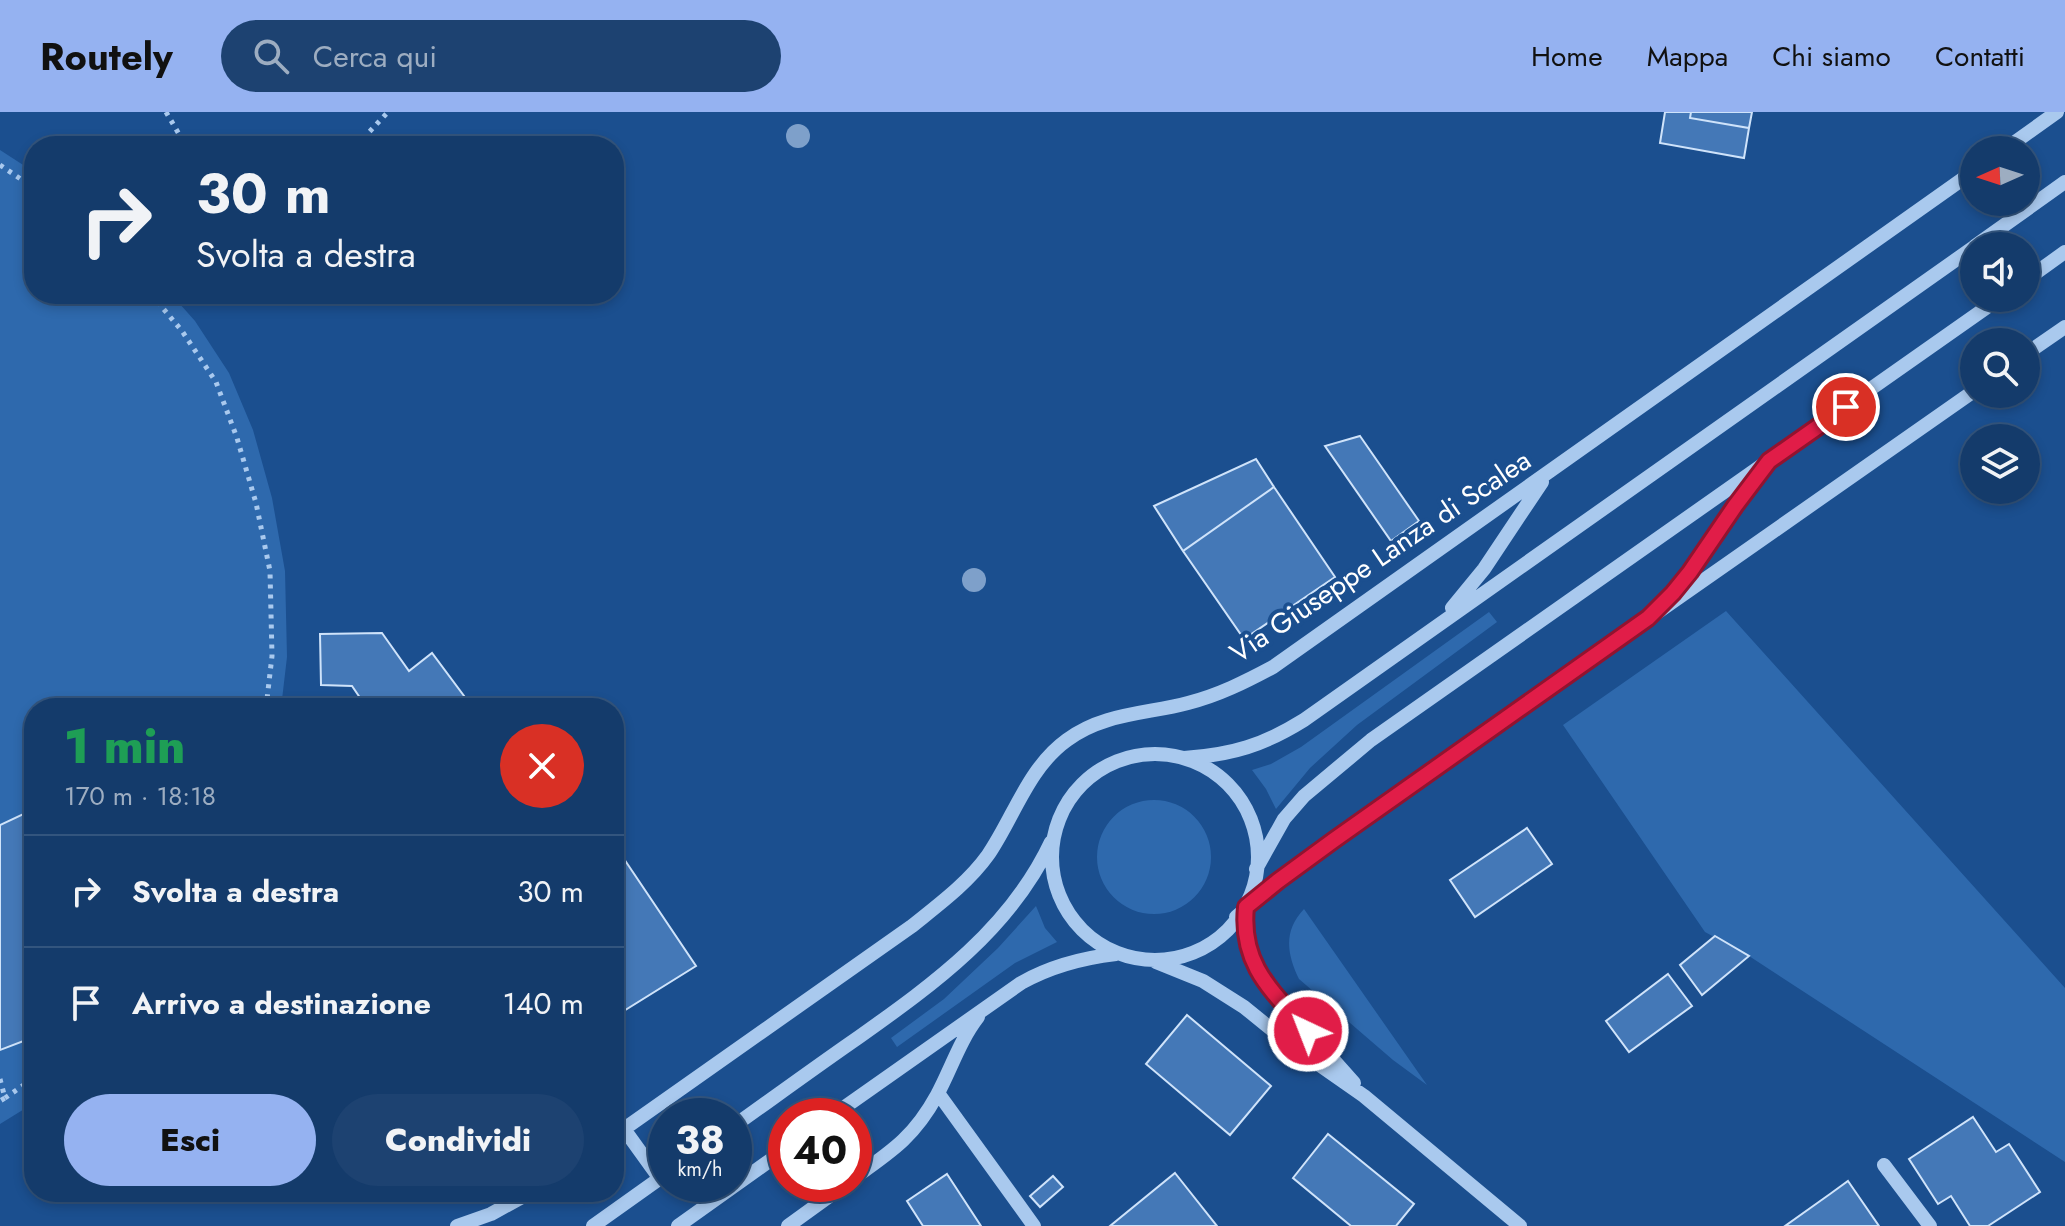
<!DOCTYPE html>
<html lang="it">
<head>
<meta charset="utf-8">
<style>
	:root { --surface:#143b6b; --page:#1d4271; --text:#f1f3f6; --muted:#9dadc1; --line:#33557e; --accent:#95b2f1 }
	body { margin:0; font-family:Jost,sans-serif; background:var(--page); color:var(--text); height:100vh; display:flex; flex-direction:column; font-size:30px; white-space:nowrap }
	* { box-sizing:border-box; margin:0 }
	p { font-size:26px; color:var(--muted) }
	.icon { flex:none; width:44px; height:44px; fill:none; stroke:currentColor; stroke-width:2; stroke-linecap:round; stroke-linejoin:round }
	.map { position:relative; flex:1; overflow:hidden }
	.drawer { position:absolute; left:24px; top:586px; width:600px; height:504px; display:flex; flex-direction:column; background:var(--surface); border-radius:32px; box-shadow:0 4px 12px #0003,0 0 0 2px var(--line) }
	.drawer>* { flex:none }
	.banner { position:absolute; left:24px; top:24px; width:600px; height:168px; border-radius:32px; box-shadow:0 4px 12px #0003,0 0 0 2px var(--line); background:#143b6b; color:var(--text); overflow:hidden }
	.needle { width:52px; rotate:267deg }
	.buttons { position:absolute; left:1960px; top:24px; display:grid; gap:16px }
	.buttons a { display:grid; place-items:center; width:80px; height:80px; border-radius:50%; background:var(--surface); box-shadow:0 4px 12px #0003,0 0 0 2px var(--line); font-size:40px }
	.speed { position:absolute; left:648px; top:986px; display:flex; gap:16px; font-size:40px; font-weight:700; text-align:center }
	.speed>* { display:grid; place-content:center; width:104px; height:104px; border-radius:50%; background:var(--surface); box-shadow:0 4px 12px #0003,0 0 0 2px var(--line); line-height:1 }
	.speed small { font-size:20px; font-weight:400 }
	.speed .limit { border:12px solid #d22; background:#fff; color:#111 }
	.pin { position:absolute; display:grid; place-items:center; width:68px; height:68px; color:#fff; margin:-34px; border:4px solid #fff; border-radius:50%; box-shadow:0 2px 8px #0007 }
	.me { position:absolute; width:88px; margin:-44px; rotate:317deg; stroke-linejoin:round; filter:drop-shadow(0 0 6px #0008) }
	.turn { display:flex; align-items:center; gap:28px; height:168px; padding:0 40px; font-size:36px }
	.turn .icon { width:104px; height:104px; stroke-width:2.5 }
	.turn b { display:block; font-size:56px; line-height:68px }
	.round { display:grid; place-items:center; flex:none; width:84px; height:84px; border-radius:42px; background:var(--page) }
	.overview { display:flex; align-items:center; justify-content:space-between; height:136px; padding:0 40px }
	h1 { font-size:48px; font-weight:800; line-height:60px; color:#1e9e55 }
	.cta { display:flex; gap:16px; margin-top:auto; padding:16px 40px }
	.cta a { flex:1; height:92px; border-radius:48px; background:var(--accent); color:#111; font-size:32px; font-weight:800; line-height:92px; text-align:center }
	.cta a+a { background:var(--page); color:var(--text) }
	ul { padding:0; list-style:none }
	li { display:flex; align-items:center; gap:24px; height:112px; padding:0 40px; border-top:2px solid var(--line) }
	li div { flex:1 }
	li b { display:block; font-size:30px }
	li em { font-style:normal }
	header { display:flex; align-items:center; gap:48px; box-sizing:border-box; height:112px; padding:0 40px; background:var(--accent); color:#111 }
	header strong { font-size:38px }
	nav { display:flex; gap:44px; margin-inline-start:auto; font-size:28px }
	.search { width:560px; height:72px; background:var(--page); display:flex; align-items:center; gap:20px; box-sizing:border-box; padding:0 28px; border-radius:44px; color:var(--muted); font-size:30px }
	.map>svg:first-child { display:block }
	.green { fill:#2e69ad }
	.building { fill:#4478b7; stroke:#cfe3fa; stroke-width:2 }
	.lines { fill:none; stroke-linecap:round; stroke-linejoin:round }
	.path { stroke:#a9c9ee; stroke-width:5; stroke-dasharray:4 6; stroke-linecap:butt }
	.minor { stroke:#a9c9ee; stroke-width:14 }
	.tree { fill:#7ea0ca }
	.route-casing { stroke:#92132f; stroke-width:20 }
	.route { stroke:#e11d48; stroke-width:14 }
	.labels { text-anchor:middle; stroke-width:8; stroke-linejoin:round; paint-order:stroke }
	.street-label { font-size:28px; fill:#fff; stroke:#1b4f8f }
</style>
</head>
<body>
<header>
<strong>Routely</strong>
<div class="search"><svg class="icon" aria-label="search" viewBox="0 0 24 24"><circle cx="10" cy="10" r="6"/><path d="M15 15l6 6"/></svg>Cerca qui</div>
<nav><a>Home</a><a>Mappa</a><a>Chi siamo</a><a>Contatti</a></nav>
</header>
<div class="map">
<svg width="2065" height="1114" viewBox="0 0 2065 1114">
	<rect width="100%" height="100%" fill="#1b4f8f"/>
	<path class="green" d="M0 38 34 60V182H171L195 209 229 261 253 318 272 386 285 459 287 545 281 596H34V991L0 1012Z
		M1726 499 2065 876V1050L1749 844 1705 820 1563 613Z
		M1489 500 1497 510 1357 613 1310 656 1276 697 1266 677 1252 658 1271 652 1301 635Z
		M1097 745a57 57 0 1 1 114 0a57 57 0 1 1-114 0Z
		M1036 794 1045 816 1057 830 1015 851 897 935 891 926 944 887 998 836Z
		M1304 797 1427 973 1393 948 1299 867C1287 842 1283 819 1304 797Z"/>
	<path class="building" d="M1665 0H1691L1690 6 1749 16 1744 46 1660 31Z
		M1691 0H1752L1749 16 1690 6Z
		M1360 324 1419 409 1391 429 1325 334Z
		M1256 347 1274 375 1183 439 1154 394Z
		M1274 375 1335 465 1244 527 1183 439Z
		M382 521 409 559 432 541 473 596H367L352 574 321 573 320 522Z
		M34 697V925L0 938V713Z
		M1527 716 1552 752 1475 805 1450 768Z
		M614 732 696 854 614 905Z
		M1715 824 1749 844 1702 883 1680 853Z
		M1668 862 1692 894 1629 940 1606 909Z
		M1187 903 1271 974 1230 1023 1146 952Z
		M1973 1005 1996 1040 2009 1032 2040 1080 1988 1114H1970L1951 1084 1938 1092 1909 1047Z
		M1328 1022 1414 1092 1396 1114H1351L1293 1066Z
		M1175 1061 1217 1114H1110Z
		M947 1062 981 1114H923L907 1089Z
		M1053 1064 1063 1075 1040 1095 1030 1084Z
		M1848 1069 1879 1114H1785L1830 1082Z"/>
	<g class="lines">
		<path class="path" d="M166 0 186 34
			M356 34 388 0
			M0 53 34 76
			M151 182 182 219 216 270 237 326 256 391 270 459 272 544 266 596
			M0 967 5 986 0 989
			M5 986 34 966"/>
		<path class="minor" d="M2004 38 2057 0
			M1975 134 2065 70
			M2026 168 2065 140
			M2026 242 2065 215
			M1671 483C1705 445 1728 400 1760 361
			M1452 496 1484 457 1542 370
			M1052 745a103 103 0 1 1 206 0a103 103 0 1 1-206 0Z
			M1184 646C1232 643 1264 633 1304 608L1974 135
			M1256 757 1284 707 1304 684 1371 628 2000 186
			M1247 794C1243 819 1248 841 1259 864L1354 971
			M1236 805 1278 769 1415 670 1974 279
			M1156 850 1203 869 1244 895 1291 933 1364 984 1520 1114
			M938 981 1034 1114
			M832 1004 1021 871C1051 854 1082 846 1116 842
			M734 1014C776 984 817 954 859 925 935 871 1010 817 1051 730
			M624 1017 660 1067
			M614 1024 912 814C938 793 968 771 988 743 1014 705 1028 656 1067 628 1103 601 1147 602 1188 591 1219 583 1245 570 1273 555L1974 59
			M1884 1053 1930 1114
			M854 1066C892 1039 914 1025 937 983 951 957 960 928 978 905
			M457 1114 491 1102 531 1080
			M593 1114 666 1062
			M678 1114 786 1037
			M788 1114 846 1072"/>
	</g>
	<g class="tree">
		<circle cx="798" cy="24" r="12"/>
		<circle cx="974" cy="468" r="12"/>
	</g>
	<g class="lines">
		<defs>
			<path id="route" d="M1308 919C1272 879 1240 853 1246 795L1278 769 1334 728 1648 506 1673 481 1690 460 1735 394 1769 349 1846 295"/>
		</defs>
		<use href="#route" class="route-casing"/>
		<use href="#route" class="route"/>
	</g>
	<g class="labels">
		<g class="street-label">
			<text transform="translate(1380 444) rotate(-34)" y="10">Via Giuseppe Lanza di Scalea</text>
		</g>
	</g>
</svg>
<div class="buttons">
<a><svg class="needle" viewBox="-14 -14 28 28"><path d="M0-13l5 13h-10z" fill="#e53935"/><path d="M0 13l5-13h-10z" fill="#9dadc1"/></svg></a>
<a><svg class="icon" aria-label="sound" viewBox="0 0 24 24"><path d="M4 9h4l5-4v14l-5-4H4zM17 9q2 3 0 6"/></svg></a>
<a><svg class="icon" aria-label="search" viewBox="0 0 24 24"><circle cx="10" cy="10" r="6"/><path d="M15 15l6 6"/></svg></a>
<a><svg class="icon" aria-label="layers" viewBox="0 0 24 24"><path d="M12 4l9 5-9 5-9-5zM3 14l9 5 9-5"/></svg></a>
</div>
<div class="speed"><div>38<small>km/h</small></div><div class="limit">40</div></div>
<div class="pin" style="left:1846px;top:295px;background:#d93025"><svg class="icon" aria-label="arrive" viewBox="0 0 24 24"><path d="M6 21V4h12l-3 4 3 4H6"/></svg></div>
<svg class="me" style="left:1308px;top:919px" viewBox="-20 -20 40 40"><circle r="17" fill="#e11d48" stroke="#fff" stroke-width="3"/><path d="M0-11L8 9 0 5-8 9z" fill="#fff"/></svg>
<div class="banner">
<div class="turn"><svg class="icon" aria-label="right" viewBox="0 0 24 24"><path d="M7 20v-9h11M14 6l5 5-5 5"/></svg><div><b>30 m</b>Svolta a destra</div></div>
</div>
<section class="drawer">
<div class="overview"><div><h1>1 min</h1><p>170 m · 18:18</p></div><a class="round" style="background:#d93025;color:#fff"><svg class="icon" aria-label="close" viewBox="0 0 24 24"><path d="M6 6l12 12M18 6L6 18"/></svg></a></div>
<ul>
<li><svg class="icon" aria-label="right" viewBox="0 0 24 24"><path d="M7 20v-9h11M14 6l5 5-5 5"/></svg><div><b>Svolta a destra</b></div><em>30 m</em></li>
<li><svg class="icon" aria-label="arrive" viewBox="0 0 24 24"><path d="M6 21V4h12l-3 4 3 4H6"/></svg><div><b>Arrivo a destinazione</b></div><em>140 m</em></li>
</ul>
<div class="cta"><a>Esci</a><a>Condividi</a></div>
</section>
</div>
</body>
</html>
